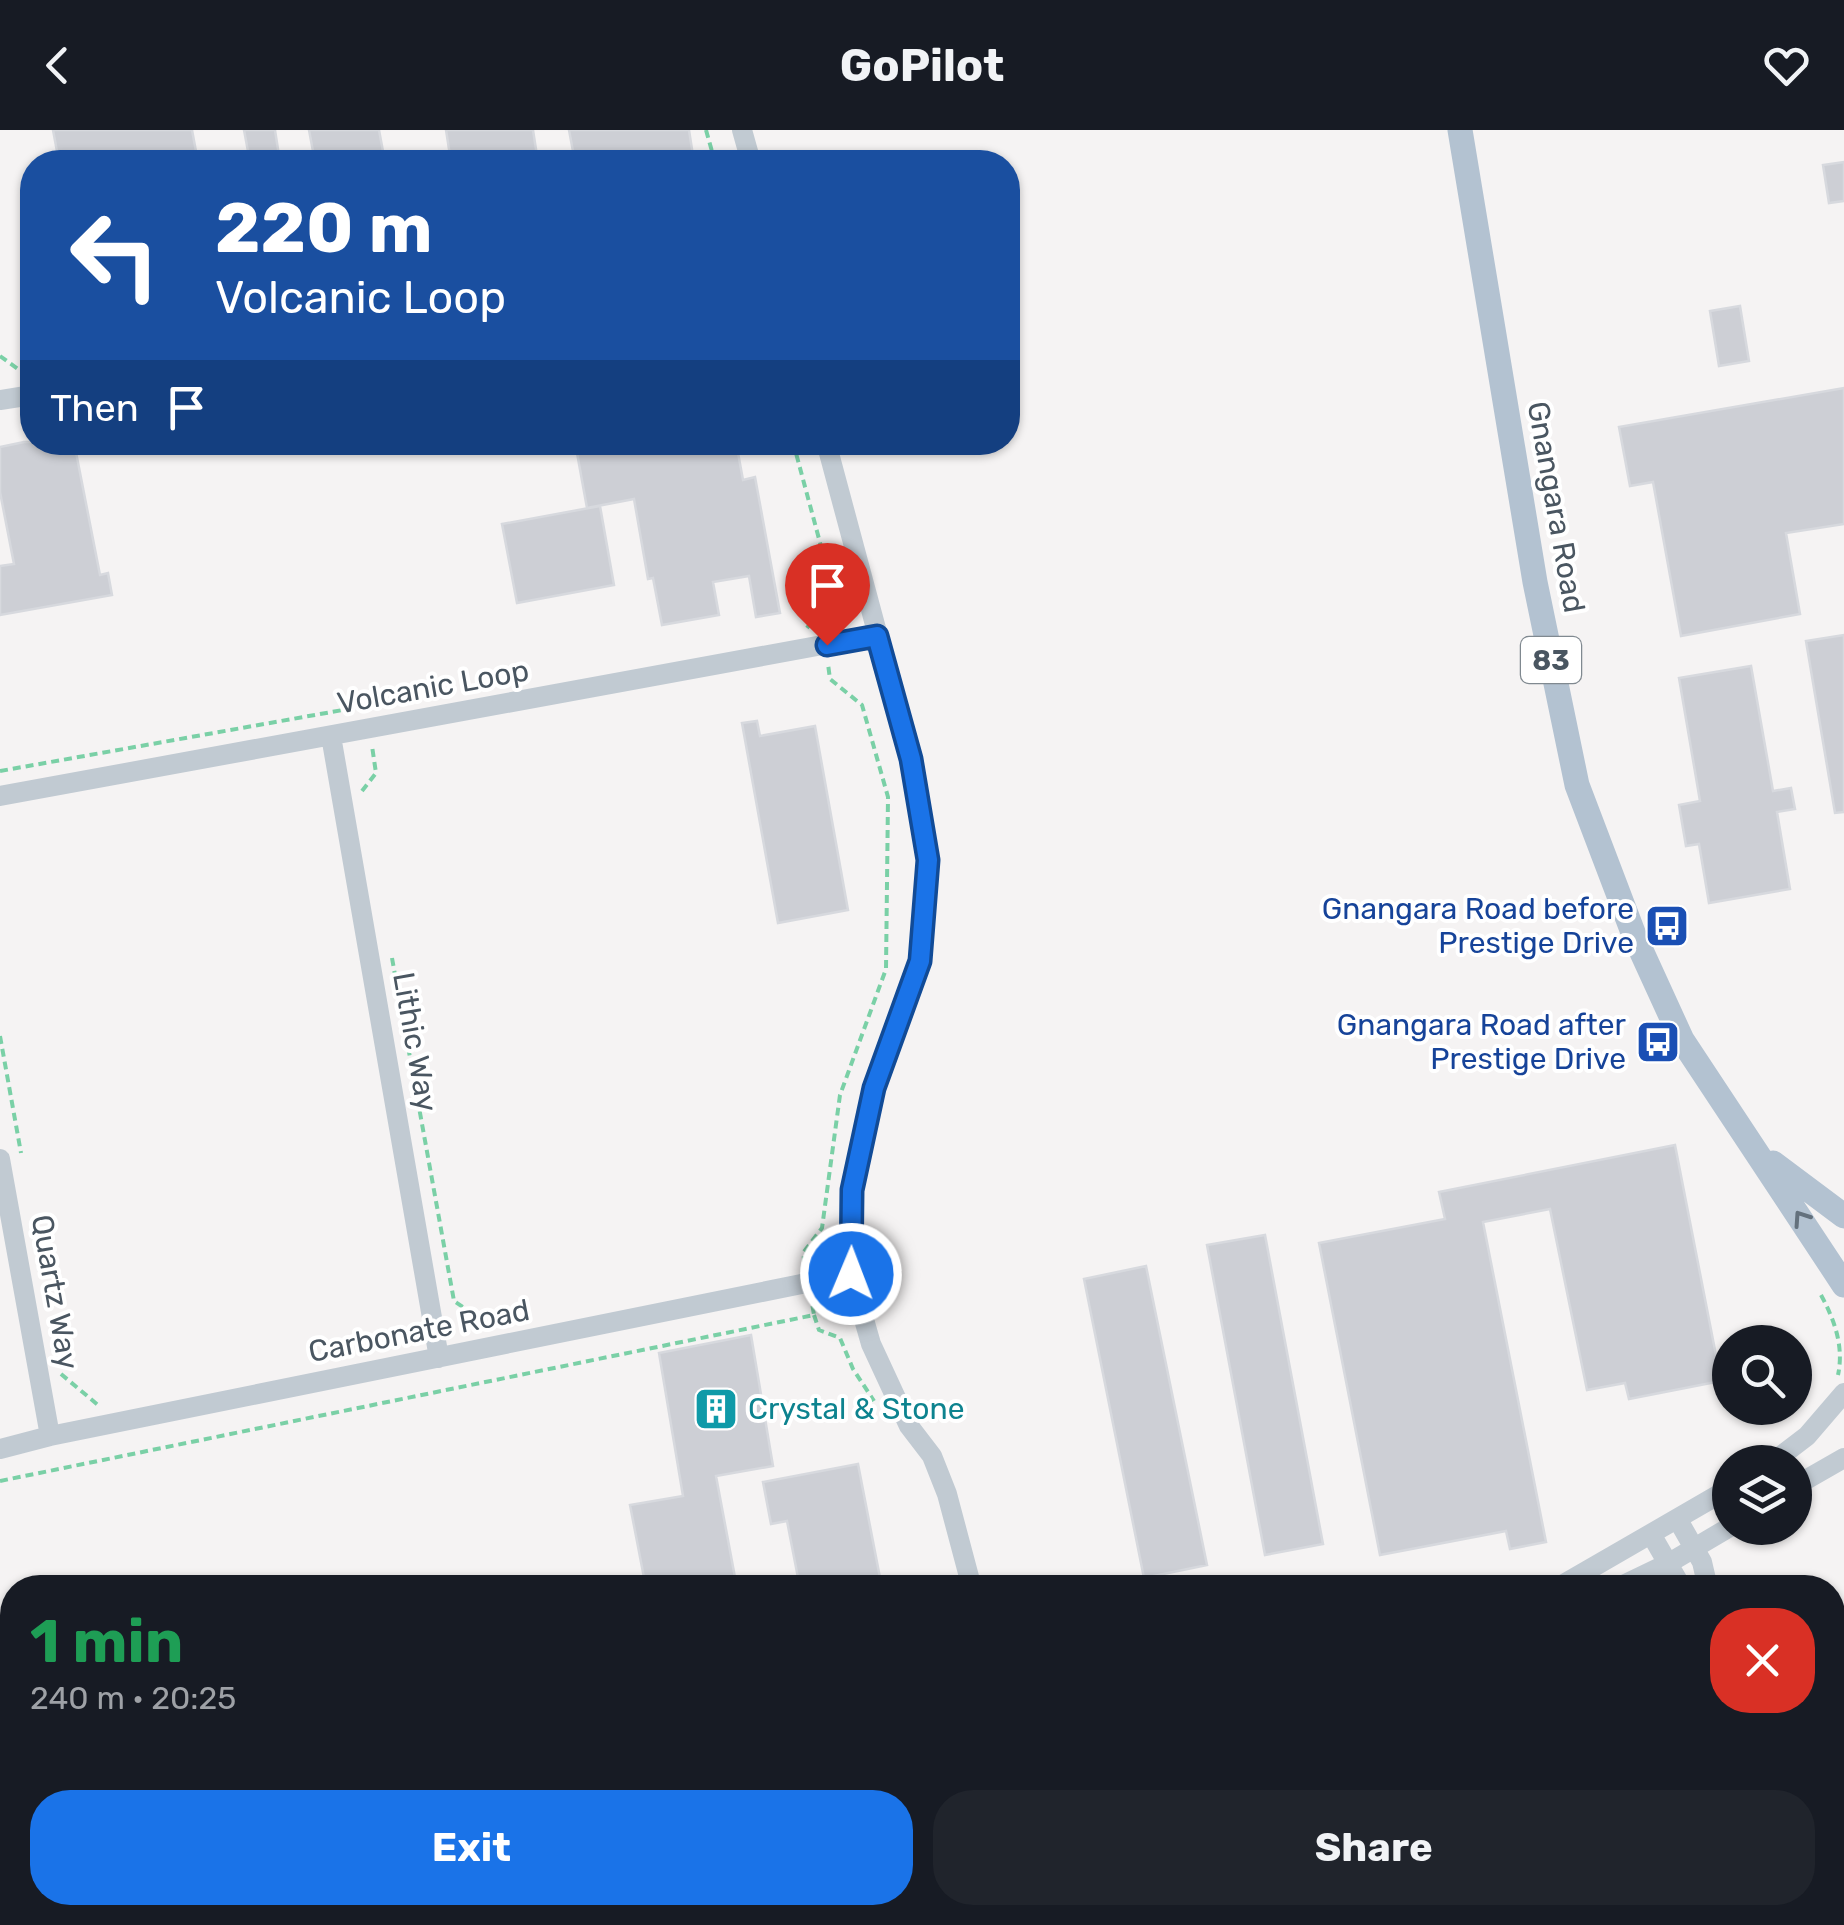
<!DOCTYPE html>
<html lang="en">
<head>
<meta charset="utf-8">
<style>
	:root { --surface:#171b24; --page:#20242c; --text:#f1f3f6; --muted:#9ea1a6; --accent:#1a73e8 }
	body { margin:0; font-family:Rubik,sans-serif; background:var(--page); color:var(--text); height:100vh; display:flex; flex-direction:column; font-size:38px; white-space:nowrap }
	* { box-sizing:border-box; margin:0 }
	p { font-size:32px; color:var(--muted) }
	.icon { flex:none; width:55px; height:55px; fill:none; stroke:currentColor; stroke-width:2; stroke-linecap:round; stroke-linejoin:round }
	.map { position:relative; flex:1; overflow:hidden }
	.sheet { position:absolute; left:0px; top:1445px; width:1845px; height:350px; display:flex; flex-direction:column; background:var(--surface); border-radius:40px 40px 0 0; box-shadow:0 2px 8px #0004 }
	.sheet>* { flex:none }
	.guide { position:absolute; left:20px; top:20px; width:1000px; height:305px; border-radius:40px; box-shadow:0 2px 8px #0004; background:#1a4fa0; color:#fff; overflow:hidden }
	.buttons { position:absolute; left:1712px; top:1195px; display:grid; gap:20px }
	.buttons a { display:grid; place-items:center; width:100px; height:100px; border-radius:50%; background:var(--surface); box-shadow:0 2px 8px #0004; font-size:50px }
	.pin { position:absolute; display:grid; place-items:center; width:85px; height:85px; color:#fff; margin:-102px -42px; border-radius:50% 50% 50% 0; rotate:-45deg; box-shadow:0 0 10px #0007 }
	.pin .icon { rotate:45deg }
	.me { position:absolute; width:110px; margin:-55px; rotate:1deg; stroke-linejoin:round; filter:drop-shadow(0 0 8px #0008) }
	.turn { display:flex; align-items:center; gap:35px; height:210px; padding:0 30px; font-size:45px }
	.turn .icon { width:130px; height:130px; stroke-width:2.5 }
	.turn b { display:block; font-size:70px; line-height:85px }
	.then { display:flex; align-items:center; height:95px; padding:0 30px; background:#0003; gap:20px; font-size:38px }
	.round { display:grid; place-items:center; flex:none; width:105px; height:105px; border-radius:40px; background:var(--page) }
	.headline { display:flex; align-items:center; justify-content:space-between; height:170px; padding:0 30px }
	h1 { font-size:60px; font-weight:700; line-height:75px; color:#1e9e55 }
	.cta { display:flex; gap:20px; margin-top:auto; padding:20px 30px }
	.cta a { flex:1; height:115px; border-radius:40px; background:var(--accent); color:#fff; font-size:40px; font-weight:700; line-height:115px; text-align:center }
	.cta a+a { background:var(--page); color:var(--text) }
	header { display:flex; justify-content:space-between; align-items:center; height:130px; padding:0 30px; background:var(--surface); font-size:45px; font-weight:700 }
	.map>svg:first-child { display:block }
	.building { fill:#cdcfd5; stroke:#d7d9de; stroke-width:2.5 }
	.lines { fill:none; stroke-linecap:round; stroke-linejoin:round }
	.path { stroke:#7ad0a6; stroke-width:4; stroke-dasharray:8 5; stroke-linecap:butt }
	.minor { stroke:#c1cad2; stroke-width:20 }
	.major { stroke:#b3c2d1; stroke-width:25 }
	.oneway { stroke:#64717d }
	.route-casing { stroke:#114b97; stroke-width:25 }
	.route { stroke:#1a73e8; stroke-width:18 }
	.labels { text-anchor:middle; stroke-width:8; stroke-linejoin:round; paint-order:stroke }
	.shield { fill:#fff; stroke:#808990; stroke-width:2.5 }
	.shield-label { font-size:28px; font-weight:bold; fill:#4a5661 }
	.street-label { font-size:30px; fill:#4a5661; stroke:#fff }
	.transit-label { font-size:30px; fill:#164399; stroke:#fff; text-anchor:end }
	.culture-label { font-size:30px; fill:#0d838f; stroke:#fff; text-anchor:start }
</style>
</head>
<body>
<header><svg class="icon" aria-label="back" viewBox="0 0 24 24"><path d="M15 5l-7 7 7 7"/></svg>GoPilot<svg class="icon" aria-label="heart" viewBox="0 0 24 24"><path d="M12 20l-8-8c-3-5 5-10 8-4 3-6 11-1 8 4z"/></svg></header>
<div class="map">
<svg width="1844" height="1795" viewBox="0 0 1844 1795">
	<rect width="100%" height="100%" fill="#f5f3f3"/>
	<path class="building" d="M53 0H192L198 32H59Z
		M244 0H275L280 32H250Z
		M309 0H379L385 32H315Z
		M446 0H533L538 32H451Z
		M569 0H689L694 32H575Z
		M1844 32V71L1829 73 1823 35Z
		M1740 176 1749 231 1719 236 1710 181Z
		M1844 258V394L1786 403 1800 484 1681 506 1653 352 1630 356 1619 297Z
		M24 312H74L100 445 108 443 112 465 0 485V436L14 434 0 362V317Z
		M575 312H736L743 350 755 347 780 483 756 487 749 446 713 452 719 485 662 495 653 448 648 449 634 369 587 378Z
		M600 376 614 455 517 473 502 394Z
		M1844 505V682L1835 683 1806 511Z
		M1751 536 1773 661 1791 658 1795 679 1777 682 1790 759 1709 773 1699 714 1686 716 1679 675 1700 671 1679 548Z
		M757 591 760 606 815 596 848 780 778 793 742 593Z
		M1675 1015 1721 1251 1629 1269 1625 1253 1587 1260 1550 1079 1483 1092 1546 1412 1510 1419 1506 1401 1380 1425 1319 1113 1445 1089 1439 1062Z
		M1265 1105 1323 1414 1265 1425 1207 1115Z
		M1146 1136 1207 1435 1144 1448 1084 1149Z
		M751 1205 773 1336 716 1346 737 1458H646L630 1375 683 1366 659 1223Z
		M858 1334 882 1458H800L787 1391 771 1394 763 1352Z"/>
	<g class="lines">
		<path class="path" d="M706 0 715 32
			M0 226 25 244 32 243
			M793 312 833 461 807 498
			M823 474 825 494
			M0 641 399 570
			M362 661 376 643 372 616
			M392 828 454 1171 487 1193 506 1192
			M0 906 21 1023
			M805 1134 803 1123 822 1098 840 965 886 839 888 667 862 575 830 549 828 534
			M1821 1165C1835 1191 1844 1217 1838 1245
			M814 1185 819 1200 840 1208 853 1239 874 1271
			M61 1244 98 1275
			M0 1351 814 1185 812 1173"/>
		<path class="minor" d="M742 0 751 32
			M0 270 32 265
			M826 312 911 629 928 730 920 831 874 959 852 1059 851 1144 871 1214 909 1296 932 1326 947 1364 972 1458
			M331 606 439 1228
			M0 666 877 505
			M0 1029 50 1306
			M0 1319 50 1306 851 1144
			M1773 1332 1807 1306 1844 1263
			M1795 1356 1844 1328
			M1678 1390 1702 1432 1708 1458
			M1651 1404 1682 1458
			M1557 1458 1730 1358
			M1617 1458 1669 1433 1730 1397
			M1832 1568 1844 1566
			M0 1778 12 1775
			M425 1782 427 1795
			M1032 1782 1035 1795
			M1758 1782 1761 1795"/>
		<path class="major" d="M1460 0 1535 452 1577 655 1634 805 1682 910 1844 1155
			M1773 1033 1844 1086"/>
	</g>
	<defs><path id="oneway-chevron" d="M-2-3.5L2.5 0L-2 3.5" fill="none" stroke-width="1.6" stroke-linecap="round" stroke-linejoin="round" transform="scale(2.5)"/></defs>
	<use class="oneway" href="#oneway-chevron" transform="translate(1801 1088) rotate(-124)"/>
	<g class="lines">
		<defs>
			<path id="route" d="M827 515 877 506 911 629 928 730 920 831 874 958 852 1060 851 1144"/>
		</defs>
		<use href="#route" class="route-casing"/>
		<use href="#route" class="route"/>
	</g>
	<defs>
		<symbol id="bus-square" viewBox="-11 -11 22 22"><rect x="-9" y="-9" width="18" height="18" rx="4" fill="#1a4fb4" stroke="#fff"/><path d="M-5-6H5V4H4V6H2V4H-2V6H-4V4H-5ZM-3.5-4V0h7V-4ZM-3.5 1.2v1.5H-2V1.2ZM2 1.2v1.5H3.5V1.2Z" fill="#fff"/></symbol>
		<symbol id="building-square" viewBox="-11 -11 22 22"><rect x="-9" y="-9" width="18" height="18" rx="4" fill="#0f9aa8" stroke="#fff"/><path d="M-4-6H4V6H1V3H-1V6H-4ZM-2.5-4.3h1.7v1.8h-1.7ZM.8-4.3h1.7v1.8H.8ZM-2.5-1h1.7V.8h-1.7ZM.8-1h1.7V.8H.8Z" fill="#fff"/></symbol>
	</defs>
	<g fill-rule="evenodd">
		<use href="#bus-square" x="1642" y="771" width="50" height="50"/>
		<use href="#bus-square" x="1633" y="887" width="50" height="50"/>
		<use href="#building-square" x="691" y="1254" width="50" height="50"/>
	</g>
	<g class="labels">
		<rect class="shield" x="1521" y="507" width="60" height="46" rx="8"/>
		<g class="shield-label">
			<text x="1551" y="540">83</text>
		</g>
		<g class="street-label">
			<text transform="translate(1556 377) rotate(80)" y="10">Gnangara Road</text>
			<text transform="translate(433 557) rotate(-10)" y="10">Volcanic Loop</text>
			<text transform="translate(415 912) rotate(80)" y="10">Lithic Way</text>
			<text transform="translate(55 1162) rotate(80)" y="10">Quartz Way</text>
			<text transform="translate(419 1201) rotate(-11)" y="10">Carbonate Road</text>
		</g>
		<g class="transit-label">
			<text x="1634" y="789">Gnangara Road before<tspan x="1634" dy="34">Prestige Drive</tspan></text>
			<text x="1626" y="905">Gnangara Road after<tspan x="1626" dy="34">Prestige Drive</tspan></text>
		</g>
		<g class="culture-label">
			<text x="748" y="1289">Crystal &amp; Stone</text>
		</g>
	</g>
</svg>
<div class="buttons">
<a><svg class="icon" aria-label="search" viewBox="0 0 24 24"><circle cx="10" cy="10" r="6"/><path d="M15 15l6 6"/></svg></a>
<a><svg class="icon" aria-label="layers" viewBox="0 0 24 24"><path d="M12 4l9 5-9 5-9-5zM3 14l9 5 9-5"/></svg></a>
</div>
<div class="pin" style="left:827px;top:515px;background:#d93025"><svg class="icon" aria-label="arrive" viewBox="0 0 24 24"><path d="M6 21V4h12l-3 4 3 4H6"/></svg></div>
<svg class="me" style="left:851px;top:1144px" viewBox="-20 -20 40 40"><circle r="17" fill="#1a73e8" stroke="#fff" stroke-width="3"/><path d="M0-11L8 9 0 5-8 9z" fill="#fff"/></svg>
<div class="guide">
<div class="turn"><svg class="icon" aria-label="left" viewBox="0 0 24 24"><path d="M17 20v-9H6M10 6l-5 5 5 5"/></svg><div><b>220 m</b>Volcanic Loop</div></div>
<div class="then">Then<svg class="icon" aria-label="arrive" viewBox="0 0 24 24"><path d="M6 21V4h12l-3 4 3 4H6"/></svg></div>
</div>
<section class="sheet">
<div class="headline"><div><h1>1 min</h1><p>240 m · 20:25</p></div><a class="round" style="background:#d93025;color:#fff"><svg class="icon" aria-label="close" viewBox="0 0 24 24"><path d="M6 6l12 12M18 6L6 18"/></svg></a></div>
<div class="cta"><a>Exit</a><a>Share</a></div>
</section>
</div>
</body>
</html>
